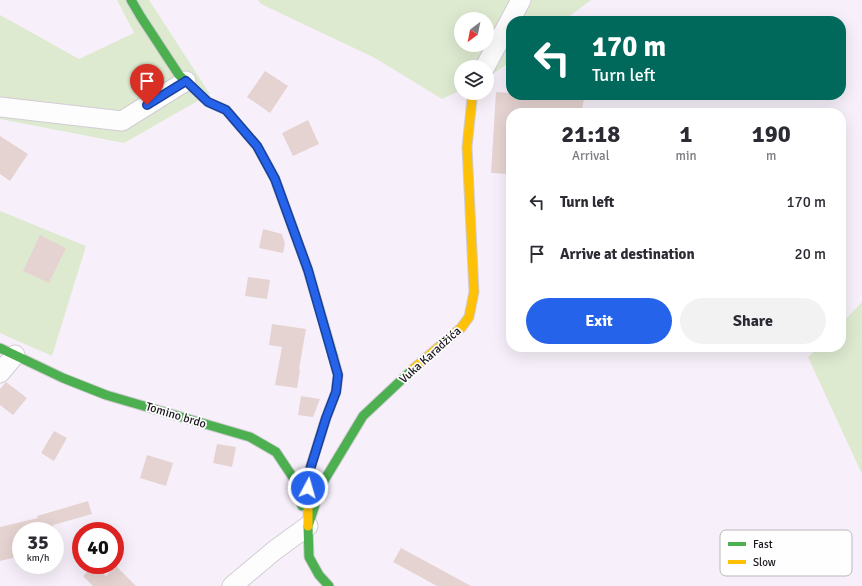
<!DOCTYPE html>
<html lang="en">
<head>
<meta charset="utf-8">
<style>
	:root { --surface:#fff; --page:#f2f2f3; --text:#2b2b33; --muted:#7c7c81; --accent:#2563eb }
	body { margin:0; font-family:Signika,sans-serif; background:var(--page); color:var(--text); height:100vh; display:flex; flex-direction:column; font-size:15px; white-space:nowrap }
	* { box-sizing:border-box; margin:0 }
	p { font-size:13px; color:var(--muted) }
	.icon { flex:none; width:22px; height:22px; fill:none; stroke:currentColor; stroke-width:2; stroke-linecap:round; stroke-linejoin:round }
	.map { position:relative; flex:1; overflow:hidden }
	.details { position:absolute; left:506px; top:108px; width:340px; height:244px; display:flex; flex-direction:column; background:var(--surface); border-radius:16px; box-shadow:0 4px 16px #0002 }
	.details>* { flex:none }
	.hud { position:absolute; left:506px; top:16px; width:340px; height:84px; border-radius:16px; box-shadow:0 4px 16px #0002; background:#00695c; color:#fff; overflow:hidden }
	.needle { width:26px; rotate:212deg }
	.buttons { position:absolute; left:454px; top:12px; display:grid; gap:8px }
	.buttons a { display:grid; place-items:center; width:40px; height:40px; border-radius:50%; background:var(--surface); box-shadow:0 4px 16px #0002; font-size:20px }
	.speed { position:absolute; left:12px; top:522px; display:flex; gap:8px; font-size:20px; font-weight:700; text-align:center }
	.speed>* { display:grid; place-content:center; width:52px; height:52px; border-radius:50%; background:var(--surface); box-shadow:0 4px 16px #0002; line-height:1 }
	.speed small { font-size:10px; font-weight:400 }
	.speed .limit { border:6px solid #d22; background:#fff; color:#111 }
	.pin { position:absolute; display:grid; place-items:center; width:34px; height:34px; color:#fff; margin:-41px -17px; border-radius:50% 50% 50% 0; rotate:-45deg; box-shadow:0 0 4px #0007 }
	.pin .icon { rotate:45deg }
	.me { position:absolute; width:44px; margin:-22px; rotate:6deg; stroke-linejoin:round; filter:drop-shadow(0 0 3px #0008) }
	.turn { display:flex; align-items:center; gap:14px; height:84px; padding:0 20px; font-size:18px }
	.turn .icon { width:52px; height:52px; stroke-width:2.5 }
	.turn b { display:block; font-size:28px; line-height:34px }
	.eta { display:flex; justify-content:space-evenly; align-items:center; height:68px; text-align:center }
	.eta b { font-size:24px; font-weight:800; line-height:28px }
	.cta { display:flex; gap:8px; margin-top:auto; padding:8px 20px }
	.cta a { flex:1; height:46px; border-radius:24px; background:var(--accent); color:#fff; font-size:16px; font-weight:800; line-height:46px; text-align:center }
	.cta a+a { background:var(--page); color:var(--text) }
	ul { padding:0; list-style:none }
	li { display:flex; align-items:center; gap:12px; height:52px; padding:0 20px }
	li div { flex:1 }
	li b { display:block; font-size:15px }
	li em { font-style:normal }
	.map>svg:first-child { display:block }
	.green { fill:#ddead0; fill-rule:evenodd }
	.building { fill:#e5d3d1 }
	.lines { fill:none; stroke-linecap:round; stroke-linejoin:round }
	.street-casing { stroke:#d1ccd4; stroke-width:21 }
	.fast-casing { stroke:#d1ccd4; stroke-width:11 }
	.slow-casing { stroke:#d1ccd4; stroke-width:11 }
	.street { stroke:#fefdfe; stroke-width:19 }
	.fast { stroke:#4caf50; stroke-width:9 }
	.slow { stroke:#ffc107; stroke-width:9 }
	.route-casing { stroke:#184099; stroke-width:10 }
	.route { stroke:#2563eb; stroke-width:7 }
	.labels { text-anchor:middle; stroke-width:3.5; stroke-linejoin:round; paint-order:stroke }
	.street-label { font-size:12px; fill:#1a151d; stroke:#fefefe }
	.key { fill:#fefefe; stroke:#bab8ba; stroke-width:1 }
	.key-label { font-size:11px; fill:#1a151d }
</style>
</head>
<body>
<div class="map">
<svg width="862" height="586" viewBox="0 0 862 586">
	<rect width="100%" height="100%" fill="#f7f0fa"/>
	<path class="green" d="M117 0H149L210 94 124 143 0 119V15L79 59 134 33Z
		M258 0H591L563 21H511V61L493 74 487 77V67H461V90L442 99 375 58 261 4ZM461 19H487V45H461Z
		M0 211 86 246 52 356 0 333Z
		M862 302V473L861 472 808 357 818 347H841V324Z"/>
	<path class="building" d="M265 71 288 86 270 113 247 97Z
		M496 92 511 93V95H585L581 113H511V174L491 173Z
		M308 120 319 144 293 156 282 133Z
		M0 136 28 154 10 181 0 174Z
		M263 229 282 234 285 244 283 253 259 248Z
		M40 235 66 248 49 283 23 271Z
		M248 277 270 280 267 299 245 296Z
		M272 324 306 329 299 369 300 370 297 388 275 385 282 347 269 345Z
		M6 382 27 398 13 415 0 405V389Z
		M301 396 320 399 313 417 298 415Z
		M54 431 67 438 54 461 41 453Z
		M217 444 236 447 232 467 213 463Z
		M147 455 173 463 166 486 140 478Z
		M88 501 92 514 53 525 54 531H21V556L0 561V527L38 518 37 516Z
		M401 548 471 586H437L393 562Z
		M94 565H95L106 576 116 566 136 586H93L83 576Z"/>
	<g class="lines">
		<defs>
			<path id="street" d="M485 67 521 0
				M0 107 122 121 186 81
				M0 373 15 355
				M232 586 275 550 308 526"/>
			<path id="fast" d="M131 0 141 17 179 75 208 102 226 110 257 146 275 179 308 270 333 356
				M0 348 63 378 106 395 250 437 276 452 296 482 302 506
				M329 586 319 575 309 557 308 526 322 484 363 416 412 370"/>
			<path id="slow" d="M412 370 461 328 469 317 474 292 467 147 472 99 474 93
				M308 526V475L326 418 336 392 338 375 333 356"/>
		</defs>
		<use href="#street" class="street-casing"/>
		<use href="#fast" class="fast-casing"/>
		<use href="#slow" class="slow-casing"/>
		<use href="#street" class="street"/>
		<use href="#fast" class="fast"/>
		<use href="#slow" class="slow"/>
	</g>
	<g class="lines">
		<defs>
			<path id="route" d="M147 105 186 81 208 102 226 110 257 146 275 179 308 270 338 375 336 392 326 418 308 476V488"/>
		</defs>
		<use href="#route" class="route-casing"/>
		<use href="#route" class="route"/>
	</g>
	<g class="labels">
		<g class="street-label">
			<text transform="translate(430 355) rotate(-42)" y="4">Vuka Karadžića</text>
			<text transform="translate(176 415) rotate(17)" y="4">Tomino brdo</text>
		</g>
	</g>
	<rect x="720" y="530" width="132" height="46" rx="6" class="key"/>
	<rect x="728" y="542" width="18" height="4" fill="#4caf50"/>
	<rect x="728" y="560" width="18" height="4" fill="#ffc107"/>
	<g class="key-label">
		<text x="753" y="548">Fast</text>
		<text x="753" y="566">Slow</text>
	</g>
</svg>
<div class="buttons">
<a><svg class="needle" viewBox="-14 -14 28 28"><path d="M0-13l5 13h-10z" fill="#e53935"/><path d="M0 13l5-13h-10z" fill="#7c7c81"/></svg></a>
<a><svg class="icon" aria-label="layers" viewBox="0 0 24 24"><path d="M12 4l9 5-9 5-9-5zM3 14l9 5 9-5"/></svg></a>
</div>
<div class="speed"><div>35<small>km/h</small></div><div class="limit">40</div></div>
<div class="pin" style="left:147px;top:105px;background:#d93025"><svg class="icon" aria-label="arrive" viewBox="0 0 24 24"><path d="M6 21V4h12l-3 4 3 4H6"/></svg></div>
<svg class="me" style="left:308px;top:488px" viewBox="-20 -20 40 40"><circle r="17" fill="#2563eb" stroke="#fff" stroke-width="3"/><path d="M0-11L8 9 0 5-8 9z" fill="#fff"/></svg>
<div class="hud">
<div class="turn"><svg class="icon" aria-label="left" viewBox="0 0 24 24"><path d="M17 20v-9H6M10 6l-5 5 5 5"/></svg><div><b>170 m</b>Turn left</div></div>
</div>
<section class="details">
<div class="eta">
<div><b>21:18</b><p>Arrival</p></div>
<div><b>1</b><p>min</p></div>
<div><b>190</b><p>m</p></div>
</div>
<ul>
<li><svg class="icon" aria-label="left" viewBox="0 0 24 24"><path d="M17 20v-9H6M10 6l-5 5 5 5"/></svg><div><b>Turn left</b></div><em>170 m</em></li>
<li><svg class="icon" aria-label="arrive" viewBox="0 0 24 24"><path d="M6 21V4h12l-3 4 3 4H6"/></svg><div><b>Arrive at destination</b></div><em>20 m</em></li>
</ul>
<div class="cta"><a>Exit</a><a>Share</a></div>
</section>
</div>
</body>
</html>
